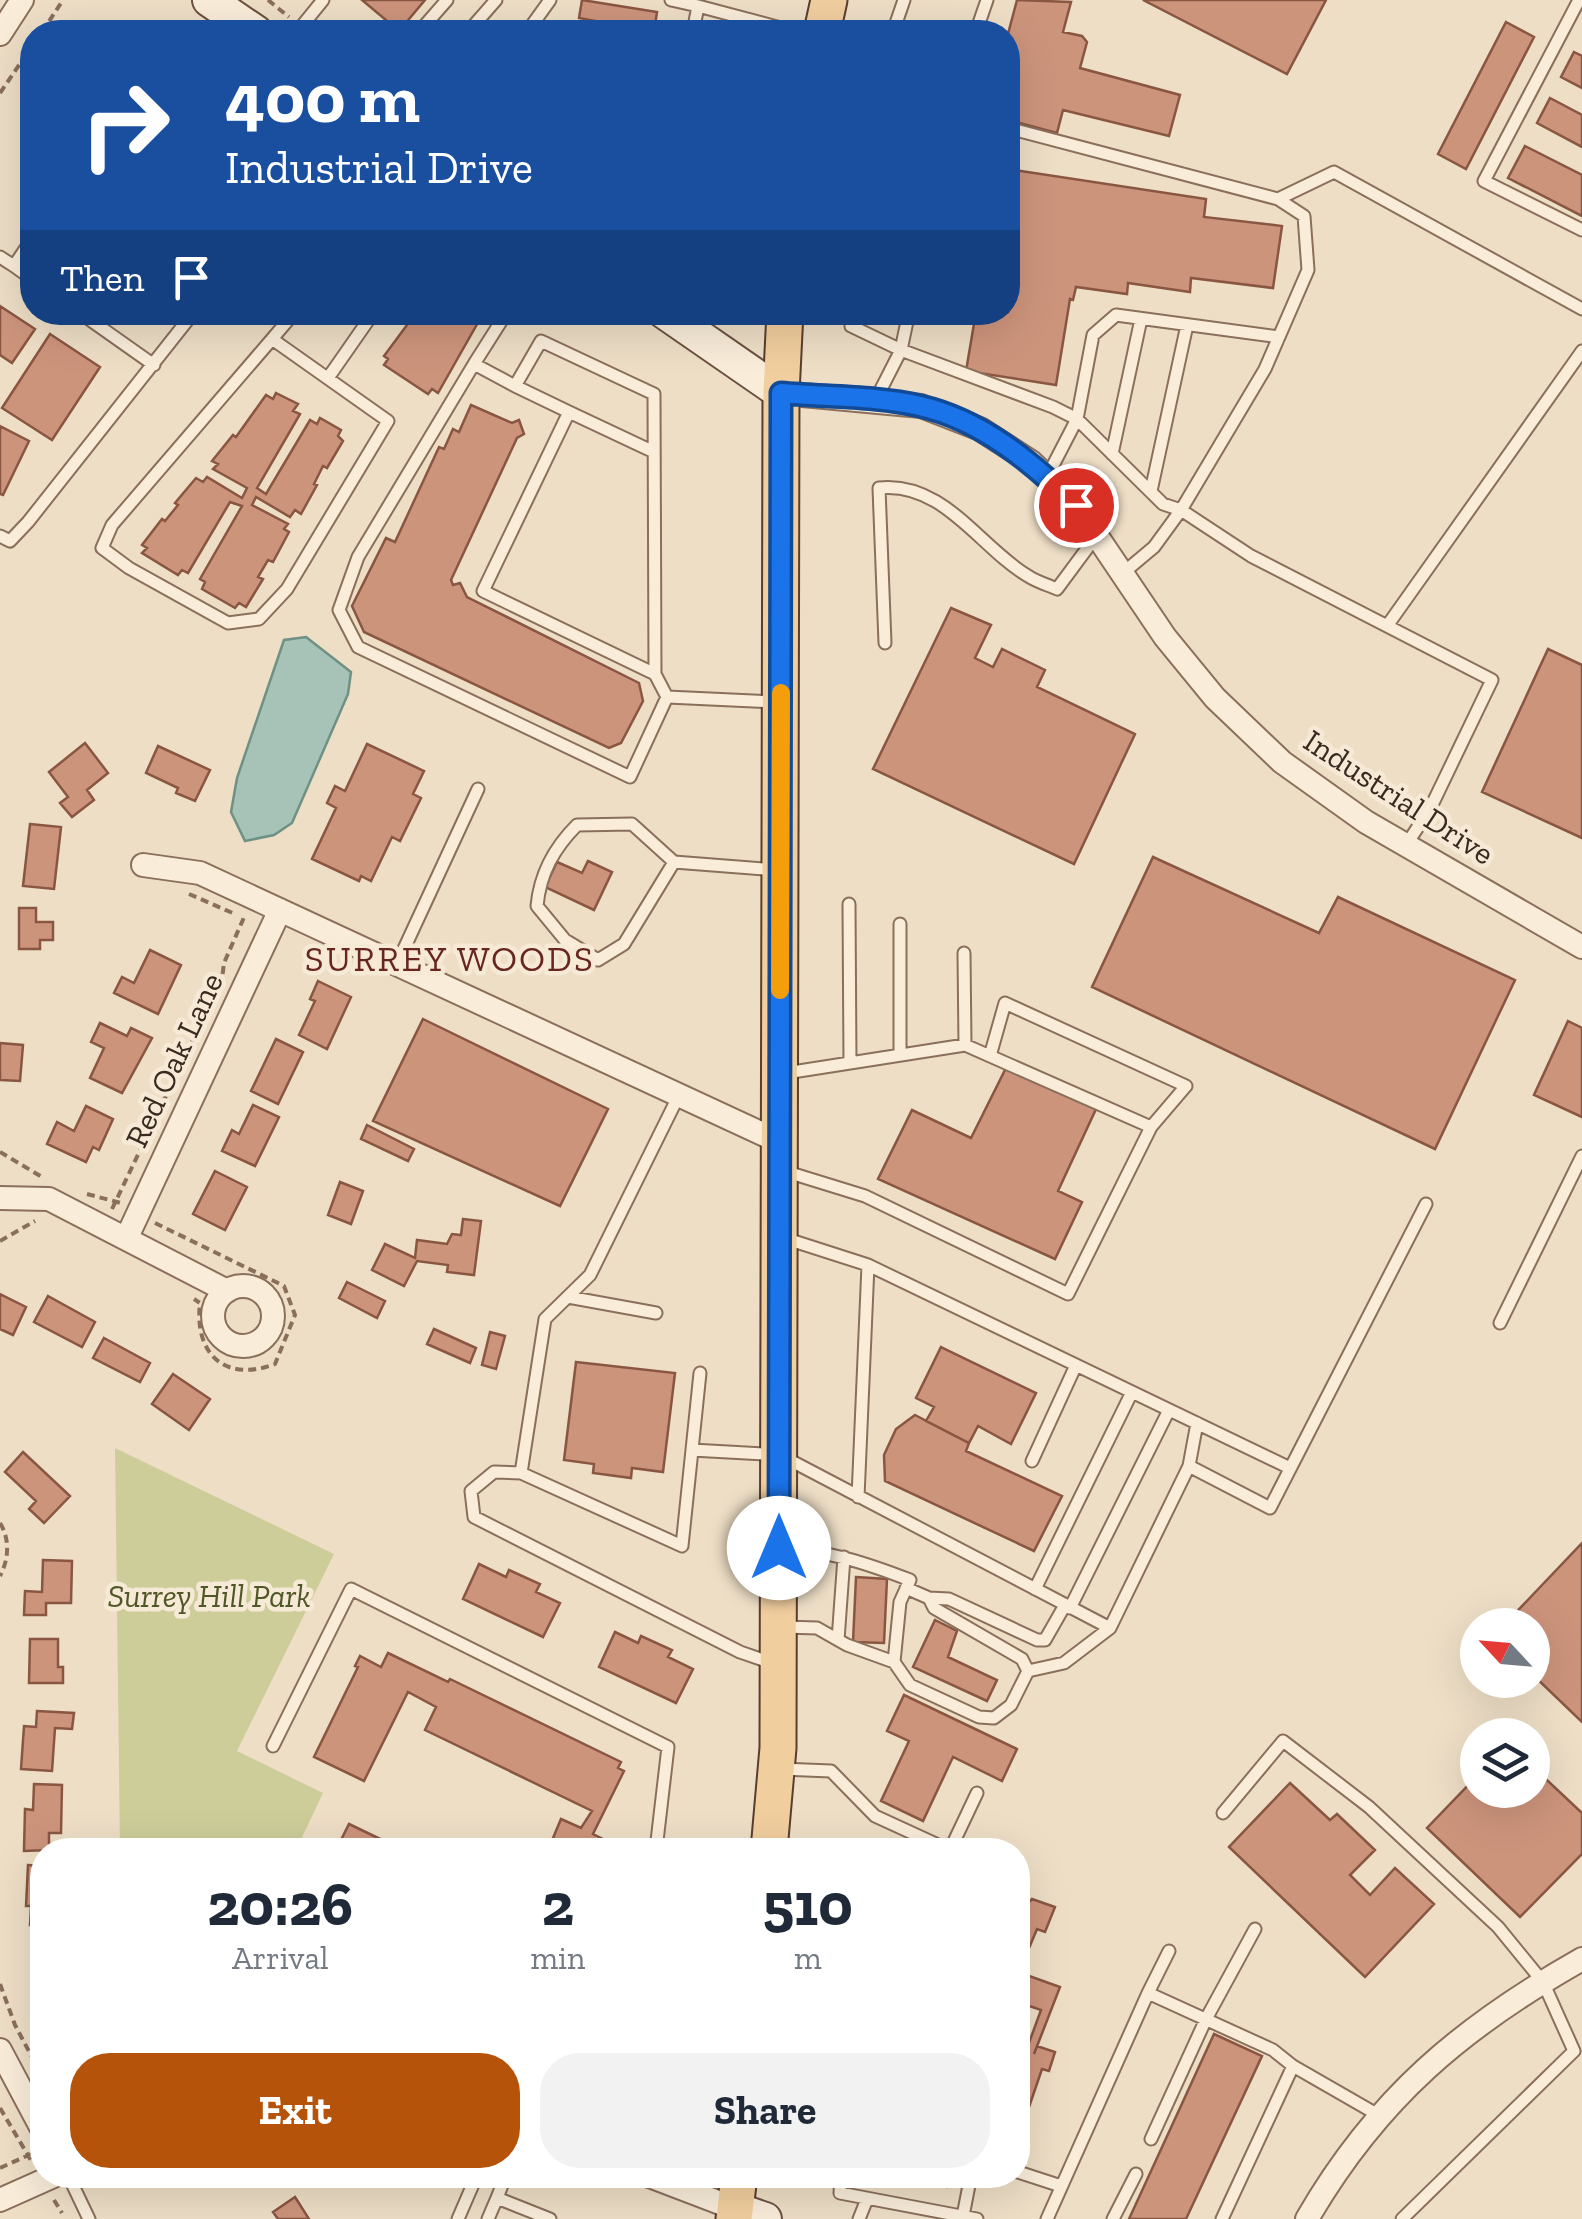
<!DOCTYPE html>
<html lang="en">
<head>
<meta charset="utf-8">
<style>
	:root { --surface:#fff; --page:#f2f2f3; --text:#1f2937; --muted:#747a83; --accent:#b45309 }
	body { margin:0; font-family:"Zilla Slab",serif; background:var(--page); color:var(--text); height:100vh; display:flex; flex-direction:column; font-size:38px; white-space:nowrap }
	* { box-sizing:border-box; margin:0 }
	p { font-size:32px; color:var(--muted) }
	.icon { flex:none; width:55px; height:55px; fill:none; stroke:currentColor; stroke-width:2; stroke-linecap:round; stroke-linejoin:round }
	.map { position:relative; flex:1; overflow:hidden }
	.side { position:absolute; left:30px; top:1838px; width:1000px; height:350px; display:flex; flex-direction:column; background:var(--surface); border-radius:40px; box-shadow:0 10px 40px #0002 }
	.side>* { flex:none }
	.banner { position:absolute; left:20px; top:20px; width:1000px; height:305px; border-radius:40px; box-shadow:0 10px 40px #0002; background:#1a4fa0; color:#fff; overflow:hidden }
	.needle { width:65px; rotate:296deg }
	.buttons { position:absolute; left:1460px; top:1608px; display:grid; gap:20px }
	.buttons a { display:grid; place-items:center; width:90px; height:90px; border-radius:50%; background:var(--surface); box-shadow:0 10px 40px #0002; font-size:50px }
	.pin { position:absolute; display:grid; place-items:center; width:85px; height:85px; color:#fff; margin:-42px; border:5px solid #fff; border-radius:50%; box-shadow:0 2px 10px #0007 }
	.me { position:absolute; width:110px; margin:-55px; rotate:0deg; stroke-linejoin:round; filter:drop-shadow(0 0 8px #0008) }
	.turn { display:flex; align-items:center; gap:35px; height:210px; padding:0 40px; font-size:45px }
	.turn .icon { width:130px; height:130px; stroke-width:2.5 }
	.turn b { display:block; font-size:70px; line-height:85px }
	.then { display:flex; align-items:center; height:95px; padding:0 40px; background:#0003; gap:20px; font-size:38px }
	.eta { display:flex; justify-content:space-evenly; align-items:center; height:170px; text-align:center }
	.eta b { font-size:60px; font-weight:700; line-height:70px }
	.cta { display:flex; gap:20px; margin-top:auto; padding:20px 40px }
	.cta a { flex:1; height:115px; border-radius:40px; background:var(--accent); color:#fff; font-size:40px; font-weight:700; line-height:115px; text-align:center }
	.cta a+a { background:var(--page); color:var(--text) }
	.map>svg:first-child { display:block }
	.green { fill:#cdcd9a }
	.water { fill:#a7c2b7; stroke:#6e9184; stroke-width:2.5 }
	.building { fill:#cd947c; stroke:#895641; stroke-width:2.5 }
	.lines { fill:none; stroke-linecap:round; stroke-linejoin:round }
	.lane-casing { stroke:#8a6f5b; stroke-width:15 }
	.street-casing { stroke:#8a6f5b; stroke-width:26 }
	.secondary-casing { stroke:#6c503f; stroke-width:36 }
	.primary-casing { stroke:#583e30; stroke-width:39 }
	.path { stroke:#8a6f5b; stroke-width:4; stroke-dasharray:8 5; stroke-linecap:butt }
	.lane { stroke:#f9ecd9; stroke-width:11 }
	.street { stroke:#f9ecd9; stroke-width:22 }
	.secondary { stroke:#f9ecd9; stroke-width:32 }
	.primary { stroke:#f1ce9e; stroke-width:35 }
	.route-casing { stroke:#114b97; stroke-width:25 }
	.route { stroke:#1a73e8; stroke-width:18 }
	.slow { stroke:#f59e0b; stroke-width:18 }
	.labels { text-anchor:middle; stroke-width:9; stroke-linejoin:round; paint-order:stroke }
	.street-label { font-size:32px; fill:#3a291f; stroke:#f6e9d6 }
	.park-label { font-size:32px; font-style:italic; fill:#505726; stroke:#f6e9d6 }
	.neighbourhood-label { font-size:35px; letter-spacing:2.5px; fill:#67261f; stroke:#f6e9d6 }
</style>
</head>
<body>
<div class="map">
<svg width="1582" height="2219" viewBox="0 0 1582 2219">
	<rect width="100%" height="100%" fill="#eedec6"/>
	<path class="green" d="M115 1448 334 1554 237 1751 323 1793 296 1850H120Z"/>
	<path class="water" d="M306 637 351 672 348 694 292 823 274 835 245 841 231 812 237 778 284 640Z"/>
	<path class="building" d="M362 0H425L399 31Z
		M582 0 657 12 654 32H604L606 23 579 18Z
		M1017 0 1071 2 1063 32 1082 36 1087 42 1080 68 1180 95 1169 136 1063 110 1057 133 1008 120V34Z
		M1143 0H1326L1287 74Z
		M1506 22 1534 37 1466 169 1438 154Z
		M1574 52 1582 56V88L1561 77Z
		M1550 98 1582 115V147L1537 123Z
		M1525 146 1582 175V216L1508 178Z
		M1008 169 1206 199 1204 217 1282 226 1273 288 1191 278 1190 292 1128 283 1127 294 1076 287 1073 300 1070 299 1056 385 966 371 976 312H1008Z
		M0 306 35 329 12 363 0 355Z
		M484 312 438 393 432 389 428 394 384 365 388 359 384 356 410 321 408 312Z
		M50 334 100 367 52 440 2 408Z
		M276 393 298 404 293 411 300 414 257 488 266 494 310 420 317 424 320 418 341 430 338 436 343 441 327 468 323 466 314 484 317 485 301 514 295 510 290 517 256 497 252 505 288 524 284 529 289 532 273 562 268 560 258 577 263 579 246 607 239 603 235 608 202 589 205 582 200 579 242 506 230 502 188 573 182 570 178 575 142 553 147 548 142 545 162 519 165 521 178 505 175 503 196 478 203 482 207 477 242 498 247 488 213 469 218 464 212 461 233 435 236 437 266 395 273 399Z
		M471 405 512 423 519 420 524 434 517 438 451 580 453 585 460 583 467 597 639 683 643 701 621 743 609 748 364 632 352 606 386 538 395 542 439 447 444 449 453 429 459 432Z
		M0 426 29 441 3 495 0 494Z
		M951 608 991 625 975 658 993 667 1002 649 1045 670 1037 687 1135 734 1074 864 873 769Z
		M1548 649 1582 665V838L1482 792Z
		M85 743 108 773 87 790 94 800 72 817 60 803 68 797 49 772Z
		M367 744 424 771 413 794 421 798 400 841 392 837 371 881 361 876 359 881 312 859 336 808 327 803 335 786 345 791Z
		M158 746 210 770 195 801 176 793 178 788 146 773Z
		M30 824 61 827 54 889 23 886Z
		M1153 857 1319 933 1338 897 1515 980 1435 1149 1092 987Z
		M588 861 612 872 594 910 545 887 557 862 582 873Z
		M19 908H36V922H53V940H40V949H19Z
		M150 950 181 965 158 1014 114 993 122 977 134 983Z
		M318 981 351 997 327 1049 299 1035 315 1001 310 999Z
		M423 1019 608 1109 560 1206 373 1121Z
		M1568 1021 1582 1028V1117L1534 1095Z
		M100 1023 127 1036 131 1028 152 1038 122 1093 90 1078 104 1048 91 1042Z
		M276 1039 303 1052 278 1104 251 1091Z
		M0 1043 23 1045 20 1081 0 1080Z
		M1006 1068 1096 1109 1058 1191 1082 1202 1055 1259 878 1179 912 1110 971 1138Z
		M253 1105 279 1117 255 1166 222 1151 232 1130 239 1134Z
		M86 1106 113 1119 99 1150 93 1147 86 1162 47 1144 57 1122 74 1131Z
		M367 1125 414 1149 408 1161 361 1139Z
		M215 1171 247 1187 225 1230 193 1214Z
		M340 1182 363 1191 351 1224 328 1215Z
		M463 1219 481 1221 474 1275 447 1272 448 1265 417 1261 404 1286 372 1270 385 1244 415 1258 417 1240 447 1244 452 1234 461 1235Z
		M347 1282 385 1301 377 1318 339 1298Z
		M0 1294 26 1307 13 1335 0 1329Z
		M48 1296 95 1322 82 1347 34 1322Z
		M434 1329 476 1348 470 1363 427 1344Z
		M490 1332 505 1336 496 1369 482 1365Z
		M104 1338 150 1363 140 1382 93 1358Z
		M941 1347 1036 1393 1011 1444 978 1426 969 1443 926 1421 934 1407 916 1398Z
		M576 1362 675 1373 663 1472 632 1468 631 1478 593 1473 594 1464 564 1460Z
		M173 1374 210 1399 189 1430 152 1404Z
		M915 1415 969 1443 966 1451 1062 1496 1034 1551 885 1481 884 1455 896 1429Z
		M23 1452 70 1496 44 1523 29 1509 36 1501 5 1472Z
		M1582 1543V1722L1532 1674V1625H1504Z
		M43 1560 72 1561 71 1603H46V1615H24L25 1591 42 1592Z
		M479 1564 506 1577 509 1570 540 1584 536 1592 560 1603 543 1637 463 1599Z
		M856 1577 887 1579 884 1643 853 1642Z
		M935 1620 957 1631 948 1657 997 1680 987 1701 913 1667Z
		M615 1632 638 1643 641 1636 672 1650 668 1657 693 1669 676 1703 599 1667Z
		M30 1639H58V1667H63V1683H29Z
		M388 1653 448 1682 450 1679 621 1762 618 1768 624 1771 593 1834 613 1844 610 1850H548L561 1819 581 1828 592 1811 425 1730 436 1707 408 1692 364 1781 314 1757 358 1667 355 1666 360 1656 381 1667Z
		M904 1695 1017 1749 1002 1781 953 1757 923 1821 881 1801 909 1741 887 1731Z
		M37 1711 74 1713 72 1729 55 1728 52 1771 21 1769 24 1726 36 1727Z
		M1532 1766 1582 1813V1854L1520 1917 1427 1828 1478 1775V1790H1532Z
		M1290 1783 1330 1820 1337 1814 1375 1850 1350 1875 1370 1895 1395 1868 1434 1904 1365 1977 1229 1847Z
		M34 1784 62 1785 61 1833H49V1850L24 1851 25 1809 33 1810Z
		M349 1824 403 1850H336Z
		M28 1865 42 1866V1926L30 1925 31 1906H26Z
		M1032 1899 1055 1907 1045 1932 1037 1929 1029 1948 1018 1943V1913Z
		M1018 1972 1060 1987 1034 2054 1037 2046 1055 2052 1049 2071 1042 2069 1018 2139V2048L1026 2051 1041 2010 1018 2002Z
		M1214 2034 1262 2056 1186 2219H1129Z
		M877 2175H948L947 2187 877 2181Z
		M295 2197 309 2219H278L273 2212Z"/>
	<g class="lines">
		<defs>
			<path id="lane" d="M671 0 698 6
				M1579 0 1484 181 1582 230
				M297 32 323 0
				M419 32 447 0
				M468 32 496 0
				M527 32 550 0
				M693 32 698 6 796 32
				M893 32 904 0
				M976 32 987 0
				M1278 199 1334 172 1582 309
				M0 257 14 266 32 239
				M14 266 32 279
				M79 312 154 365
				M507 312 474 364 515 386 541 341 654 394 655 674 667 697 777 702
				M852 312 851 326 901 350 1053 407 1077 419 1163 504 1181 510 1265 369 1308 270 1304 216 1278 199 1008 128
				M272 339 388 421 287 589 259 619 228 623 129 568 102 548 112 525 272 339 295 312
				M474 364 358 557 339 610 358 647 630 777 667 697
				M328 378 374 312
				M515 386 569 412 483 591 655 674
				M875 401 901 350 909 312
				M569 412 654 452
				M1112 454 1141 319
				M1047 477 1077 419 1093 335 1116 315 1279 337
				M1151 491 1187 325
				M0 536 10 541 28 522 194 312
				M1123 573 1154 547 1181 510 1251 556 1492 680 1430 809 1406 845
				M1387 626 1582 351
				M885 643 879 488C944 481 980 548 1028 576 1037 582 1048 585 1057 589L1097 535
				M674 862 624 944 598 960 565 940 537 906C540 873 554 848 577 825L632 824 674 862 776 870
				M849 904 850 1063
				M964 953 965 1045
				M397 964 478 789
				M900 1055V924
				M990 1056 1005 1003 1186 1086 1151 1127
				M679 1095 590 1275 545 1319 521 1473 682 1546 700 1373
				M784 1171 865 1196 1068 1294 1151 1127 965 1045 786 1073
				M784 1238 868 1265 858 1497
				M868 1265 1290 1468
				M568 1297 656 1313
				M1500 1323 1582 1156
				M692 1450 780 1455 1110 1628 1189 1466 1270 1508 1426 1204
				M1032 1461 1076 1365
				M1189 1466 1197 1423
				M521 1473 494 1472 471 1491 474 1517 740 1652 772 1663
				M781 1549C827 1550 866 1563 910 1580L900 1602 894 1662 847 1645 817 1628 783 1627
				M1035 1589 1132 1392
				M929 1598 949 1599 1037 1640H1045L1065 1605
				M1070 1608 1169 1410
				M838 1640 844 1557
				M894 1662 910 1685 979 1717 994 1718 1011 1705 1028 1671 1022 1659 934 1608 929 1598 906 1588
				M1028 1671 1064 1663 1110 1628
				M273 1746 351 1589 668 1747 657 1841 653 1850
				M781 1769 831 1771 875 1816 949 1850
				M1223 1813 1283 1741 1369 1807 1498 1927 1543 1982 1574 2051 1402 2219
				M950 1850 977 1793
				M1148 1993 1169 1951
				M1018 2033 1022 2034
				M1293 2066 1380 2116
				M1151 2139 1206 2019 1255 1929
				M1018 2172 1061 2186
				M68 2175 89 2219
				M841 2175 840 2193 977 2219
				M497 2198 506 2175
				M963 2216 971 2175
				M458 2219 477 2175
				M488 2219 497 2198 550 2219
				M859 2219 867 2199
				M1047 2219 1148 1993 1273 2050 1293 2066 1222 2219
				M1113 2219 1136 2174"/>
			<path id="street" d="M0 34 22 0
				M781 393 921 406 980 429 1031 462 1076 505 1165 637 1215 698 1282 762 1366 822 1582 947
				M143 865 200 873 780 1142
				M0 1198 49 1199 227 1291
				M127 1237 280 910
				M213 1316a30 30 0 1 1 60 0a30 30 0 1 1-60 0Z
				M0 2050 42 2129
				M647 2175 736 2209
				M0 2200 56 2175
				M1307 2219C1377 2098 1462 2027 1582 1959"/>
			<path id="secondary" d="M209 0 256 32
				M664 312 781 393
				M736 2209 765 2219"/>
			<path id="primary" d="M822 32 829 0
				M769 1850 778 1748 781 393 785 312
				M734 2219 739 2175"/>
		</defs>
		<use href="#lane" class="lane-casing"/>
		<use href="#street" class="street-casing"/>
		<use href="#secondary" class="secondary-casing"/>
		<use href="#primary" class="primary-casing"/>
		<path class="path" d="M268 0 289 17
			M42 32 63 0
			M0 93 32 46
			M189 894 235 914
			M0 1152 42 1177
			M87 1194 121 1203
			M112 1209 222 979 224 963 245 915
			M155 1223 284 1286 295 1315 275 1364C225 1383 194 1354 200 1303L194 1299
			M0 1241 35 1221
			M0 1523C10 1539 9 1559 0 1576
			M0 1984 15 2025 42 2076
			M0 2108 32 2162
			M0 2168 42 2149
			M100 2175 106 2187
			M788 2175 793 2177
			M54 2200 62 2213"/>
		<use href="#lane" class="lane"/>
		<use href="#street" class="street"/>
		<use href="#secondary" class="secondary"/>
		<use href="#primary" class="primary"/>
	</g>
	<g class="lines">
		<defs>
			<path id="route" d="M779 1548 781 393C825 397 878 396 920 406 982 420 1031 462 1076 505"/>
		</defs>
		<use href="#route" class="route-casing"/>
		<use href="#route" class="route"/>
		<path class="slow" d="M780 990 781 693"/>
	</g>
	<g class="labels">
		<g class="street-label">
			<text transform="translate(1399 797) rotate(33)" y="11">Industrial Drive</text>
			<text transform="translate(174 1060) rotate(-65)" y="11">Red Oak Lane</text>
		</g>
		<g class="park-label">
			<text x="209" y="1607">Surrey Hill Park</text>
		</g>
		<g class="neighbourhood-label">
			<text x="450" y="971">SURREY WOODS</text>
		</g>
	</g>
</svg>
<div class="buttons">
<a><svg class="needle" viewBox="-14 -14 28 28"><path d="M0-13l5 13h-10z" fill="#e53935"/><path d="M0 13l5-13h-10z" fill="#747a83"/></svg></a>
<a><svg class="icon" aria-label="layers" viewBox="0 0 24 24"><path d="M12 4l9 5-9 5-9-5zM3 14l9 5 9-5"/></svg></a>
</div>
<div class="pin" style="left:1076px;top:505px;background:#d93025"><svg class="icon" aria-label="arrive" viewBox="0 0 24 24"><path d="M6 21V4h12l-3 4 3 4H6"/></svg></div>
<svg class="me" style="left:779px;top:1548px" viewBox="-20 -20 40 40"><circle r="19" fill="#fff"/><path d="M0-13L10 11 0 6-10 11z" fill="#1a73e8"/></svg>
<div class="banner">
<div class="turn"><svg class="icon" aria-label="right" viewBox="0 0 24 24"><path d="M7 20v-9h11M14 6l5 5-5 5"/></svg><div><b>400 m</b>Industrial Drive</div></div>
<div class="then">Then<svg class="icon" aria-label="arrive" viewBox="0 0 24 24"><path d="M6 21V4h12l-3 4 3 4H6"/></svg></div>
</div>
<section class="side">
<div class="eta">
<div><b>20:26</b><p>Arrival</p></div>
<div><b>2</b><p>min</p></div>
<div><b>510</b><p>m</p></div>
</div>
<div class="cta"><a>Exit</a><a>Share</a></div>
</section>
</div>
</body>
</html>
